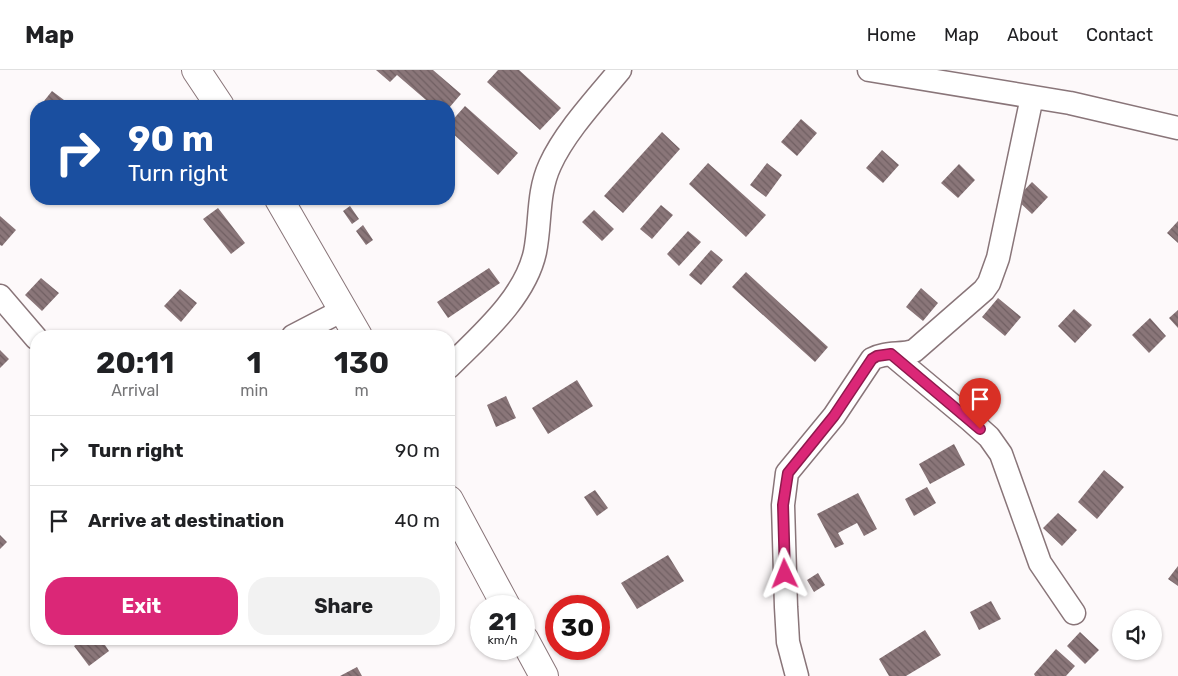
<!DOCTYPE html>
<html lang="en">
<head>
<meta charset="utf-8">
<style>
	:root { --surface:#fff; --page:#f2f2f2; --text:#202124; --muted:#757577; --line:#e0e0e0; --accent:#db2777 }
	body { margin:0; font-family:Rubik,sans-serif; background:var(--page); color:var(--text); height:100vh; display:flex; flex-direction:column; font-size:19px; white-space:nowrap }
	* { box-sizing:border-box; margin:0 }
	p { font-size:16px; color:var(--muted) }
	.icon { flex:none; width:28px; height:28px; fill:none; stroke:currentColor; stroke-width:2; stroke-linecap:round; stroke-linejoin:round }
	.map { position:relative; flex:1; overflow:hidden }
	.sheet { position:absolute; left:30px; top:260px; width:425px; height:315px; display:flex; flex-direction:column; background:var(--surface); border-radius:20px; box-shadow:0 1px 4px #0004 }
	.sheet>* { flex:none }
	.top-card { position:absolute; left:30px; top:30px; width:425px; height:105px; border-radius:20px; box-shadow:0 1px 4px #0004; background:#1a4fa0; color:#fff; overflow:hidden }
	.fabs { position:absolute; left:1112px; top:540px; display:grid; gap:10px }
	.fabs a { display:grid; place-items:center; width:50px; height:50px; border-radius:50%; background:var(--surface); box-shadow:0 1px 4px #0004; font-size:25px }
	.speed { position:absolute; left:470px; top:525px; display:flex; gap:10px; font-size:25px; font-weight:700; text-align:center }
	.speed>* { display:grid; place-content:center; width:65px; height:65px; border-radius:50%; background:var(--surface); box-shadow:0 1px 4px #0004; line-height:1 }
	.speed small { font-size:12px; font-weight:400 }
	.speed .limit { border:8px solid #d22; background:#fff; color:#111 }
	.pin { position:absolute; display:grid; place-items:center; width:42px; height:42px; color:#fff; margin:-51px -21px; border-radius:50% 50% 50% 0; rotate:-45deg; box-shadow:0 0 5px #0007 }
	.pin .icon { rotate:45deg }
	.me { position:absolute; width:55px; margin:-28px; rotate:358deg; stroke-linejoin:round; filter:drop-shadow(0 0 4px #0008) }
	.turn { display:flex; align-items:center; gap:18px; height:105px; padding:0 15px; font-size:22px }
	.turn .icon { width:65px; height:65px; stroke-width:2.5 }
	.turn b { display:block; font-size:35px; line-height:42px }
	.eta { display:flex; justify-content:space-evenly; align-items:center; height:85px; text-align:center }
	.eta b { font-size:30px; font-weight:700; line-height:35px }
	.action { display:flex; gap:10px; margin-top:auto; padding:10px 15px }
	.action a { flex:1; height:58px; border-radius:20px; background:var(--accent); color:#fff; font-size:20px; font-weight:700; line-height:58px; text-align:center }
	.action a+a { background:var(--page); color:var(--text) }
	ul { padding:0; list-style:none }
	li { display:flex; align-items:center; gap:15px; height:70px; padding:0 15px; border-top:1px solid var(--line) }
	li div { flex:1 }
	li b { display:block; font-size:19px }
	li em { font-style:normal }
	header { display:flex; align-items:center; gap:30px; box-sizing:border-box; height:70px; padding:0 25px; background:var(--surface); border-bottom:1px solid var(--line) }
	header strong { font-size:24px }
	nav { display:flex; gap:28px; margin-inline-start:auto; font-size:18px }
	.map>svg:first-child { display:block }
	.building { fill:url(#building-back-hatch) }
	.lines { fill:none; stroke-linecap:round; stroke-linejoin:round }
	.street-casing { stroke:#897579; stroke-width:25 }
	.secondary-casing { stroke:#897579; stroke-width:30 }
	.street { stroke:#fff; stroke-width:22 }
	.secondary { stroke:#fff; stroke-width:28 }
	.route-casing { stroke:#8e194d; stroke-width:12 }
	.route { stroke:#db2777; stroke-width:9 }
</style>
</head>
<body>
<header>
<strong>Map</strong>
<nav><a>Home</a><a>Map</a><a>About</a><a>Contact</a></nav>
</header>
<div class="map">
<svg width="1178" height="606" viewBox="0 0 1178 606">
	<defs>
		<pattern id="building-back-hatch" width="6" height="6" patternUnits="userSpaceOnUse" patternTransform="scale(1.25)"><rect width="6" height="6" fill="#8a7679"/><path d="M-1 5l2 2M0 0l6 6M5-1l2 2" fill="none" stroke="#705f62"/></pattern>
	</defs>
	<rect width="100%" height="100%" fill="#fdf9fa"/>
	<path class="building" d="M376 0H433L461 24 449 38V36H433L397 5 390 12Z
		M498 0H519L561 38 540 60 487 12Z
		M52 21 72 36H40Z
		M465 36 518 83 498 105 449 60V54Z
		M801 49 817 63 797 86 781 72Z
		M662 62 680 79 623 143 604 126Z
		M882 80 899 95 883 113 866 98Z
		M708 93 766 145 746 167 689 114Z
		M767 93 782 105 766 127 750 115Z
		M959 94 975 110 958 128 941 113Z
		M1032 112 1048 127 1032 144 1016 129Z
		M661 135 673 145 652 169 640 159Z
		M350 136 359 149 352 154 343 141Z
		M218 138 245 173 231 184 203 149Z
		M594 140 614 159 602 171 582 152Z
		M0 146 16 160 2 176 0 175Z
		M1178 151V173L1167 163Z
		M363 155 373 170 366 175 356 161Z
		M688 161 701 172 679 196 667 184Z
		M711 180 723 190 701 215 689 205Z
		M489 198 500 213 448 248 437 232Z
		M746 202 828 277 815 292 732 217Z
		M41 208 59 223 42 241 25 225Z
		M921 218 938 233 923 251 906 237Z
		M180 219 197 233 181 252 164 236Z
		M998 228 1021 247 1005 266 982 247Z
		M1074 239 1092 255 1075 273 1058 256Z
		M1178 240V258L1169 248Z
		M1150 248 1166 266 1149 283 1132 265Z
		M0 280 9 289 0 298Z
		M577 310 593 336 548 364 532 338Z
		M506 326 516 348 496 357 487 335Z
		M954 374 965 395 930 414 919 394Z
		M1104 400 1124 417 1097 449 1078 432Z
		M927 417 936 433 914 446 905 429Z
		M595 420 608 438 597 446 584 427Z
		M858 423 877 459 864 466 857 453 838 463 844 474 835 478 817 444Z
		M1058 443 1077 460 1062 476 1043 458Z
		M0 465 7 472 0 479Z
		M668 485 684 511 637 539 621 513Z
		M1178 496V516L1168 509Z
		M818 503 825 515 814 522 807 510Z
		M991 531 1001 549 979 560 970 542Z
		M925 560 941 585 906 606H889L879 589Z
		M1080 562 1099 580 1085 594 1067 576Z
		M84 569H101L109 581 89 596 74 576Z
		M1056 579 1075 596 1066 606H1035L1034 604Z
		M357 597 362 606H340Z"/>
	<g class="lines">
		<defs>
			<path id="street" d="M869 0 1070 33 1178 58
				M0 226 36 268
				M293 266 343 240
				M891 284 970 350 989 367 1001 384 1040 493 1074 543
				M449 297C481 265 525 228 535 182 541 152 537 123 550 95 565 62 596 29 620 0
				M797 606 788 572 786 537 783 435 787 403 834 346 872 289C884 282 901 285 914 281L984 220 989 213 998 188 1032 27"/>
			<path id="secondary" d="M196 0 220 36
				M279 129 358 266
				M449 430 506 536
				M524 569 544 606"/>
		</defs>
		<use href="#street" class="street-casing"/>
		<use href="#secondary" class="secondary-casing"/>
		<use href="#street" class="street"/>
		<use href="#secondary" class="secondary"/>
	</g>
	<g class="lines">
		<defs>
			<path id="route" d="M785 504 783 435 788 403 834 346 872 289 877 286 891 284 980 359"/>
		</defs>
		<use href="#route" class="route-casing"/>
		<use href="#route" class="route"/>
	</g>
</svg>
<div class="fabs">
<a><svg class="icon" aria-label="sound" viewBox="0 0 24 24"><path d="M4 9h4l5-4v14l-5-4H4zM17 9q2 3 0 6"/></svg></a>
</div>
<div class="speed"><div>21<small>km/h</small></div><div class="limit">30</div></div>
<div class="pin" style="left:980px;top:359px;background:#d93025"><svg class="icon" aria-label="arrive" viewBox="0 0 24 24"><path d="M6 21V4h12l-3 4 3 4H6"/></svg></div>
<svg class="me" style="left:785px;top:504px" viewBox="-20 -20 40 40"><path d="M0-17L14 15 0 8-14 15z" fill="#db2777" stroke="#fff" stroke-width="4"/></svg>
<div class="top-card">
<div class="turn"><svg class="icon" aria-label="right" viewBox="0 0 24 24"><path d="M7 20v-9h11M14 6l5 5-5 5"/></svg><div><b>90 m</b>Turn right</div></div>
</div>
<section class="sheet">
<div class="eta">
<div><b>20:11</b><p>Arrival</p></div>
<div><b>1</b><p>min</p></div>
<div><b>130</b><p>m</p></div>
</div>
<ul>
<li><svg class="icon" aria-label="right" viewBox="0 0 24 24"><path d="M7 20v-9h11M14 6l5 5-5 5"/></svg><div><b>Turn right</b></div><em>90 m</em></li>
<li><svg class="icon" aria-label="arrive" viewBox="0 0 24 24"><path d="M6 21V4h12l-3 4 3 4H6"/></svg><div><b>Arrive at destination</b></div><em>40 m</em></li>
</ul>
<div class="action"><a>Exit</a><a>Share</a></div>
</section>
</div>
</body>
</html>
